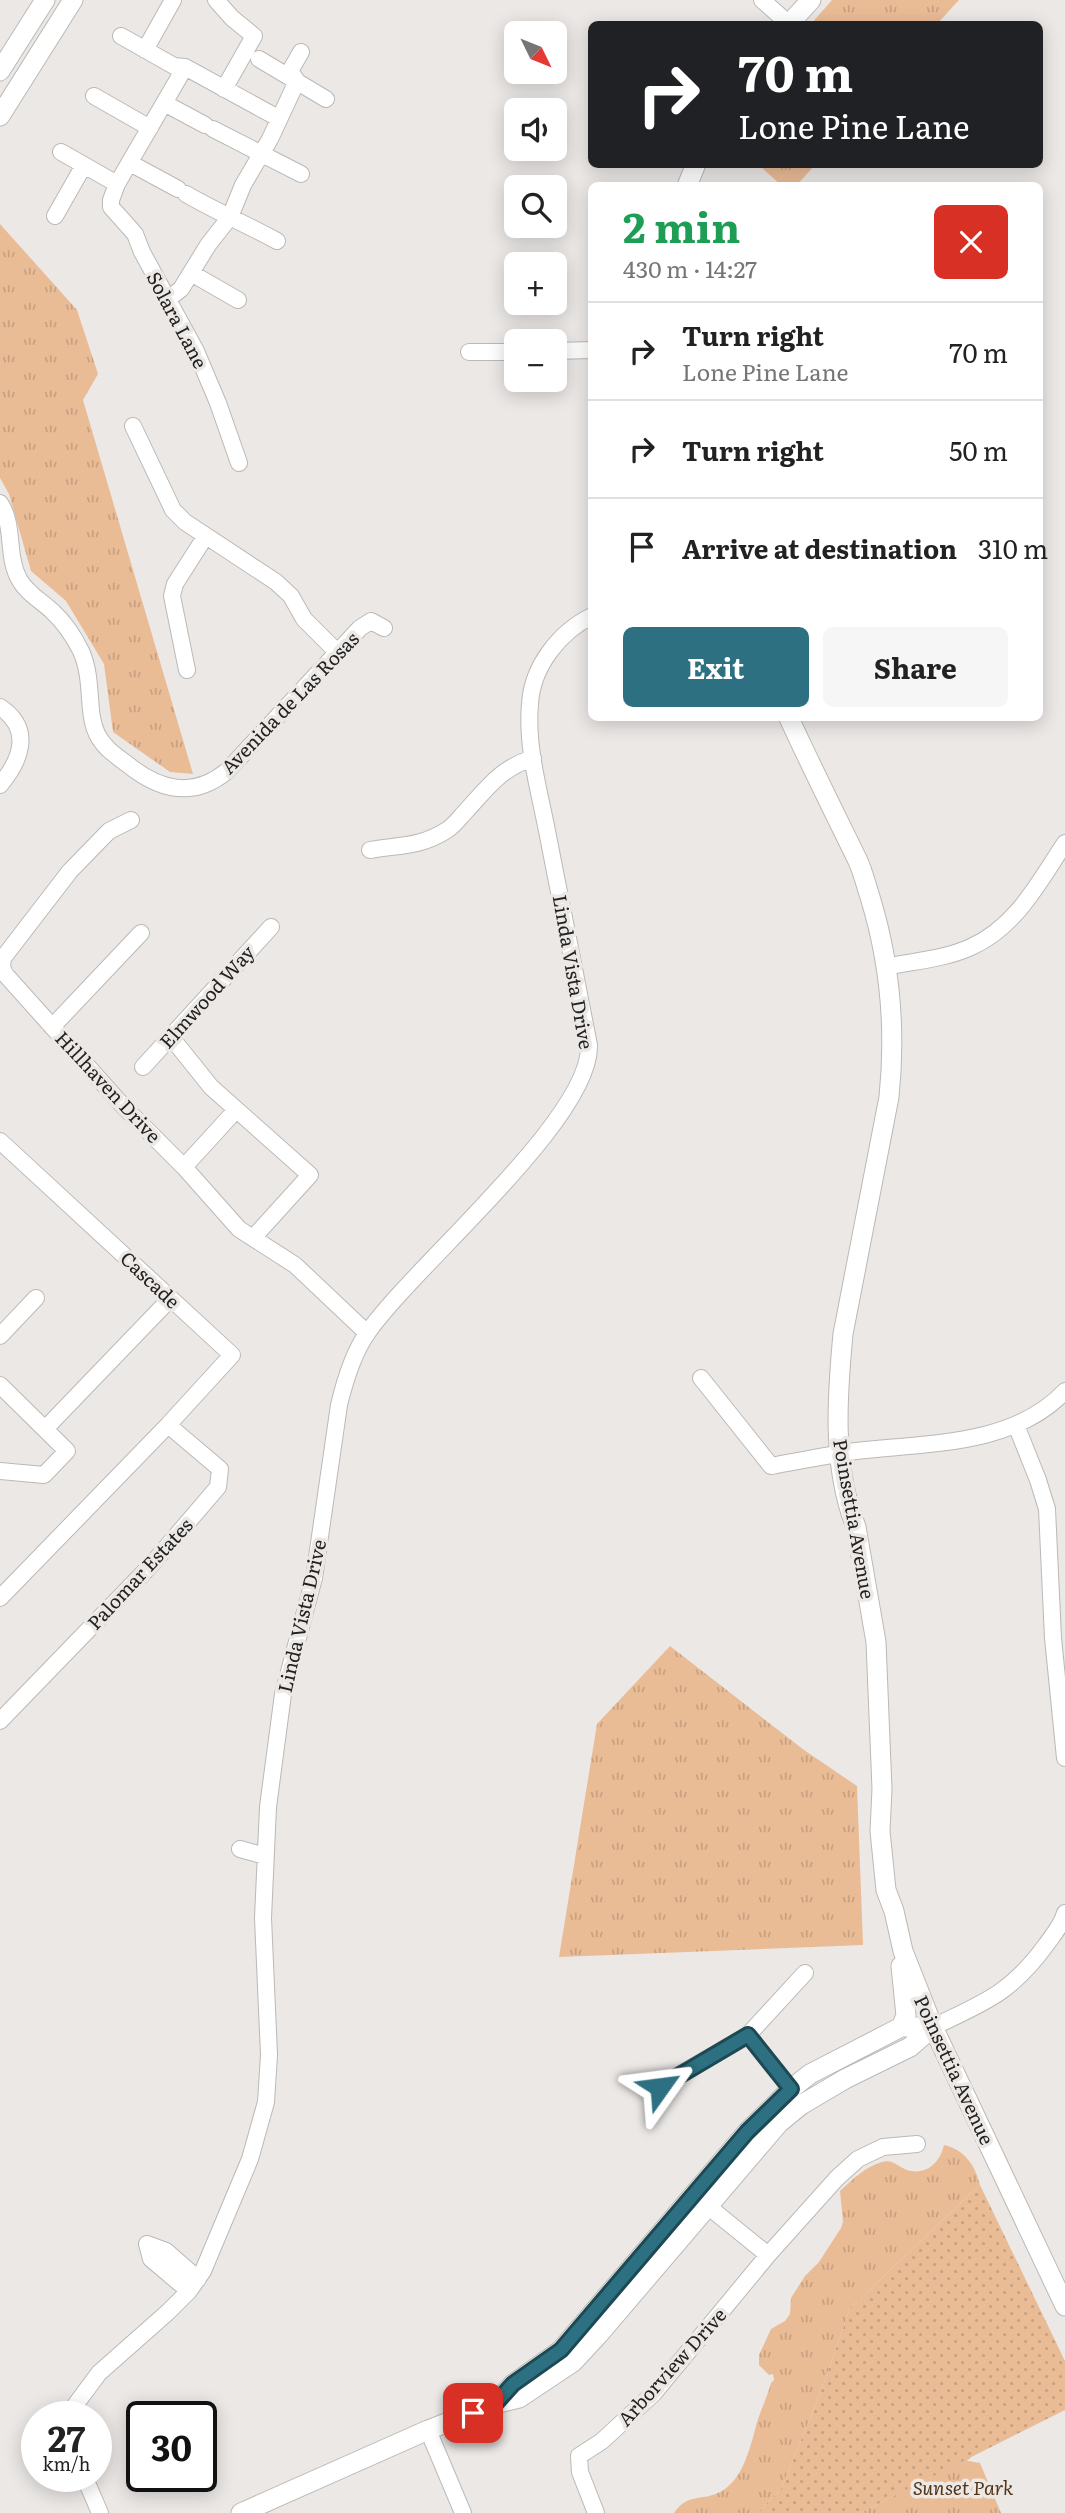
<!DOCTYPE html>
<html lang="en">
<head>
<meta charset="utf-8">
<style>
	:root { --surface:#fff; --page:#f6f6f6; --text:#222; --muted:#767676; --line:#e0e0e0; --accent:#2d7081 }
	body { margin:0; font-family:Literata,serif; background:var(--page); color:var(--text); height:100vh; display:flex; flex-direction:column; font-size:26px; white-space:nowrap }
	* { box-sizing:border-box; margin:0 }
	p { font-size:23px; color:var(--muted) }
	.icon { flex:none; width:38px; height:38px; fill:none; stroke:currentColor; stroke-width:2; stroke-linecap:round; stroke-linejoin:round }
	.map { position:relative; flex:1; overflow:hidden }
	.drawer { position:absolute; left:588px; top:182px; width:455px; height:539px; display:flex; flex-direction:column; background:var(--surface); border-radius:10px; box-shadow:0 4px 18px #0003 }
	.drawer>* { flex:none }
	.guide { position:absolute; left:588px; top:21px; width:455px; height:147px; border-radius:10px; box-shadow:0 4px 18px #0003; background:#202124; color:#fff; overflow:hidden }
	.needle { width:46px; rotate:133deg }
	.controls { position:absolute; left:504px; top:21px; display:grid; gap:14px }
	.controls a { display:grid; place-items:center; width:63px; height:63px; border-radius:10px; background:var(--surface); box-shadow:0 4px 18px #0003; font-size:35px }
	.speed { position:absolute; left:21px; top:2401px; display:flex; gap:14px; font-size:35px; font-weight:700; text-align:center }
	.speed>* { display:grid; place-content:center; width:91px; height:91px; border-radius:50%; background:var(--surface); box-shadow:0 4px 18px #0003; line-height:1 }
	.speed small { font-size:18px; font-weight:400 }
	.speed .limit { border:4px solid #111; border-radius:10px; background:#fff; color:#111 }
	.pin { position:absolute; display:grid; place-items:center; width:60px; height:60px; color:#fff; margin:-30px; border-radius:14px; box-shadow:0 4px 10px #0006 }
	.me { position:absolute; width:77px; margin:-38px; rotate:59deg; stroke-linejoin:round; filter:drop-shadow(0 0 5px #0008) }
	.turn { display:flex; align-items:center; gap:24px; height:147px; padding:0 35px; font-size:32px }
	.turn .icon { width:91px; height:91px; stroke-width:2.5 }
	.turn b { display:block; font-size:49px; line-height:60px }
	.round { display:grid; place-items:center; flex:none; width:74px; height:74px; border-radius:10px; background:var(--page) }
	.head { display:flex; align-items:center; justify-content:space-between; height:119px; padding:0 35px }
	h1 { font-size:42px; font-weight:700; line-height:52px; color:#1e9e55 }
	.primary-button { display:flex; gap:14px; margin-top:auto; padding:14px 35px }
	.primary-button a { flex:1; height:80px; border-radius:10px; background:var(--accent); color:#fff; font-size:28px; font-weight:700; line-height:80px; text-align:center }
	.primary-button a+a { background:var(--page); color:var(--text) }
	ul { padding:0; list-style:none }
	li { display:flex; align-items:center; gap:21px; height:98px; padding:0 35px; border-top:2px solid var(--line) }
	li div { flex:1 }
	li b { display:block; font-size:26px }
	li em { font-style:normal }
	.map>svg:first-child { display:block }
	.grass { fill:url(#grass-tufts) }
	.garden { fill:url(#garden-dots) }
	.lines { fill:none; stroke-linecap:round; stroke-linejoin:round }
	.minor-casing { stroke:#bbb9b6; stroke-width:18 }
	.major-casing { stroke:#bbb9b6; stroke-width:21 }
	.minor { stroke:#fff; stroke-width:16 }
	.major { stroke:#fff; stroke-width:19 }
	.route-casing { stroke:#1d4954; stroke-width:18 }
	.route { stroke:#2d7081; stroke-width:12 }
	.labels { text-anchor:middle; stroke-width:7; stroke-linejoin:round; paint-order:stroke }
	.street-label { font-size:19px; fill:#232221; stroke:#ebe8e6 }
	.park-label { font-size:19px; font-style:italic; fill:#533418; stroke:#ebe8e6 }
</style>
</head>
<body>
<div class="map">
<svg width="1065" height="2513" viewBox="0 0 1065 2513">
	<defs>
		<pattern id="grass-tufts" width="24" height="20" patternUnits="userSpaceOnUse" patternTransform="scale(1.75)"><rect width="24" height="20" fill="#eabc96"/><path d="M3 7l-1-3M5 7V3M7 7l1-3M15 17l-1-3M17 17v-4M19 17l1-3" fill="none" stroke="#c8a181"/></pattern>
		<pattern id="garden-dots" width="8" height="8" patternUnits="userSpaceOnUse" patternTransform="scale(1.75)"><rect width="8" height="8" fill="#eabc96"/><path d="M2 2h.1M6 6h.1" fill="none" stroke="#c8a181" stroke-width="1.8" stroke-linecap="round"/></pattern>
	</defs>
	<rect width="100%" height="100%" fill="#ebe8e6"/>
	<path class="grass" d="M832 0H959L937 24H811Z
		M753 165H815L796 186 781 185 762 168Z
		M0 224 77 310 98 374 83 400 193 774 170 772 113 732 104 664 66 601 31 571 9 494 0 478Z
		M670 1646 804 1750 857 1786 863 1945 559 1957 597 1724Z
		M944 2145C965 2150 975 2165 980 2185L850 2308 820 2394 781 2489 757 2513H674C688 2492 703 2502 722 2491 745 2477 751 2443 758 2419 762 2407 768 2395 771 2383L774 2380 773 2374 769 2375 759 2365V2355L771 2329 785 2321 790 2314 791 2298 805 2276 819 2262 841 2228 843 2222 840 2191C852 2180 866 2166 882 2162 893 2159 898 2167 907 2170 927 2176 940 2162 944 2145Z
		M972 2456 967 2461 980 2463 1001 2513H860Z"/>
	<path class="garden" d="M980 2185 1065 2361V2410L860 2513H757L781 2489 820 2394 850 2308Z"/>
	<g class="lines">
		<defs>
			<path id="minor" d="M216 0 232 18 254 36 224 89
				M762 0 789 24
				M121 36 174 66 185 67 278 118
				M145 50 173 0
				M259 59 326 99
				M185 67 117 184 111 200V207L135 234 142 252 196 351 218 403 239 463
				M94 96 150 128
				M164 103 205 125
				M213 129 301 174
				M61 152 117 184
				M130 163 178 189
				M186 194C215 211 246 224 277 241
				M55 216 84 165
				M191 273 238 300
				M168 299 181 289 208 245 230 217 243 185 270 139 297 81 290 71 301 52
				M555 351 592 350
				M469 352H516
				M133 426 173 510 185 522 276 582 291 596 304 619 337 652
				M0 503C15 526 6 555 19 579 27 594 42 601 53 612 65 623 74 637 81 651 94 680 86 711 97 734 104 748 115 755 127 764 159 790 193 799 227 771L360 628 371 621 384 628
				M187 670 172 596 175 584 205 537
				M0 707C33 729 21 760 0 785
				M131 820 109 831 70 871 3 958 2 967 5 974 124 1107 184 1167 239 1229 295 1265 367 1333
				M370 850C399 845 421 847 447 830 455 825 460 817 466 811 488 787 501 768 533 758
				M886 967C914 961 945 959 971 947 1016 927 1039 882 1065 843
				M52 1027 141 933
				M171 1037 211 1087 310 1175 253 1238
				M143 1067 271 927
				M0 1141 232 1355 168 1425 0 1598
				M184 1167 236 1110
				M0 1336 36 1298
				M701 1378 771 1466C799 1461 828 1455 856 1451 926 1443 1014 1446 1065 1391
				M0 1385 67 1451 44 1475 0 1471
				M1016 1425 1038 1480 1047 1509 1053 1638 1065 1758
				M45 1429 170 1299
				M0 1721 152 1564 218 1487 220 1469 168 1425
				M240 1849 265 1856
				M933 2027C985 2002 1010 1994 1046 1945 1053 1935 1062 1925 1065 1913
				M748 2035 791 2089
				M660 2086 748 2035 805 1973
				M699 2199 768 2255
				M189 2291 151 2259 147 2244 166 2251 198 2279
				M72 2417 73 2408 99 2373 168 2312 189 2291 203 2271 250 2159 266 2102 269 2055 263 1918 268 1807 283 1694 314 1578 339 1405C345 1380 353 1353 368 1332 414 1266 592 1118 589 1045 575 975 562 905 548 836 540 793 526 748 530 704 532 667 559 632 592 616
				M428 2430 463 2513
				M84 2476 100 2513
				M596 2513 580 2472 579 2456 602 2441 654 2393 768 2255 837 2178 858 2159 883 2147 917 2144"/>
			<path id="major" d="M789 24 811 0
				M0 71 45 0
				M0 116 73 0
				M687 186 696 164
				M789 718C811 766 835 814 858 861 863 872 866 885 870 897 890 962 896 1029 889 1097L843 1334C837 1397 832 1467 856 1527L876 1642 882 1789 880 1831 886 1890 894 1911 903 1951 933 2027 1065 2306
				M901 1966 906 2016 901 2027
				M495 2404 513 2384 561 2350 747 2132 791 2089 810 2074 901 2027H933
				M241 2513 428 2430 495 2404 519 2398 573 2362 599 2334 779 2123 801 2105 845 2079 910 2047 933 2027"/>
		</defs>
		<use href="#minor" class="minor-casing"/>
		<use href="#major" class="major-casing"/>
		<use href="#minor" class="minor"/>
		<use href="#major" class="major"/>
	</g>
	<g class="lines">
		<defs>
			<path id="route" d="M473 2413 495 2404 513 2384 561 2350 747 2132 791 2089 748 2035 660 2087"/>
		</defs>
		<use href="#route" class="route-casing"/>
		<use href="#route" class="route"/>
	</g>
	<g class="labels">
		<g class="street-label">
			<text transform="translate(177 320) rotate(62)" y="7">Solara Lane</text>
			<text transform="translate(290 703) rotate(-46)" y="7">Avenida de Las Rosas</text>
			<text transform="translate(573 972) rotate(80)" y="7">Linda Vista Drive</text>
			<text transform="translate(207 997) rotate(-48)" y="7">Elmwood Way</text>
			<text transform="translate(108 1087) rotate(47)" y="7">Hillhaven Drive</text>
			<text transform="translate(150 1280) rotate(43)" y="7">Cascade</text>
			<text transform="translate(854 1519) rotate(80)" y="7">Poinsettia Avenue</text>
			<text transform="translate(140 1574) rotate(-47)" y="7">Palomar Estates</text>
			<text transform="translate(302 1616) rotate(-77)" y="7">Linda Vista Drive</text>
			<text transform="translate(954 2070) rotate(65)" y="7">Poinsettia Avenue</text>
			<text transform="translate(672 2367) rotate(-48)" y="7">Arborview Drive</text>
		</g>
		<g class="park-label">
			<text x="963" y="2495">Sunset Park</text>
		</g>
	</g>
</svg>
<div class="controls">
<a><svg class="needle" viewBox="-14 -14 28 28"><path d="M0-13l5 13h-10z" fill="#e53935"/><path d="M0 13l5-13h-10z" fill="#767676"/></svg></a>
<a><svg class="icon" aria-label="sound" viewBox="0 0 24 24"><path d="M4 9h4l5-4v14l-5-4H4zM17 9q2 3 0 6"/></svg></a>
<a><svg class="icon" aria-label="search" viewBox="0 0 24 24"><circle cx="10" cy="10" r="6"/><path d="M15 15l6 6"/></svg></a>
<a>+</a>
<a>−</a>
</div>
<div class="speed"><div>27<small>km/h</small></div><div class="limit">30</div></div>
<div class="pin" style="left:473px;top:2413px;background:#d93025"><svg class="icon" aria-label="arrive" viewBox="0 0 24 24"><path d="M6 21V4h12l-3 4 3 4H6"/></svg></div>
<svg class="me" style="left:660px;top:2087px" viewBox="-20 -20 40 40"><path d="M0-17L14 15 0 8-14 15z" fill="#2d7081" stroke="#fff" stroke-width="4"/></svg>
<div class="guide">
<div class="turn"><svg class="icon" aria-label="right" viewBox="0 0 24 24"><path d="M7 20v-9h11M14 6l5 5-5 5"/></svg><div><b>70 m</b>Lone Pine Lane</div></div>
</div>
<section class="drawer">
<div class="head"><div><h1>2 min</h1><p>430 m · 14:27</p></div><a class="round" style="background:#d93025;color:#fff"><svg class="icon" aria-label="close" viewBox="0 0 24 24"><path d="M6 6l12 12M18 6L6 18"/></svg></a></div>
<ul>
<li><svg class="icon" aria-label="right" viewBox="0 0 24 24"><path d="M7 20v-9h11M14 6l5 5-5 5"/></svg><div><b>Turn right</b><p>Lone Pine Lane</p></div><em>70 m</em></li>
<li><svg class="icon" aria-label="right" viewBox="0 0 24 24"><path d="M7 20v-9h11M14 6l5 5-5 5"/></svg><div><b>Turn right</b></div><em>50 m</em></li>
<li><svg class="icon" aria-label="arrive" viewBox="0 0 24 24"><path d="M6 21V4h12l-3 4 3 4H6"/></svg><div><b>Arrive at destination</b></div><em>310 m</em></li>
</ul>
<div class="primary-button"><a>Exit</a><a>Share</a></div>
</section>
</div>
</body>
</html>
